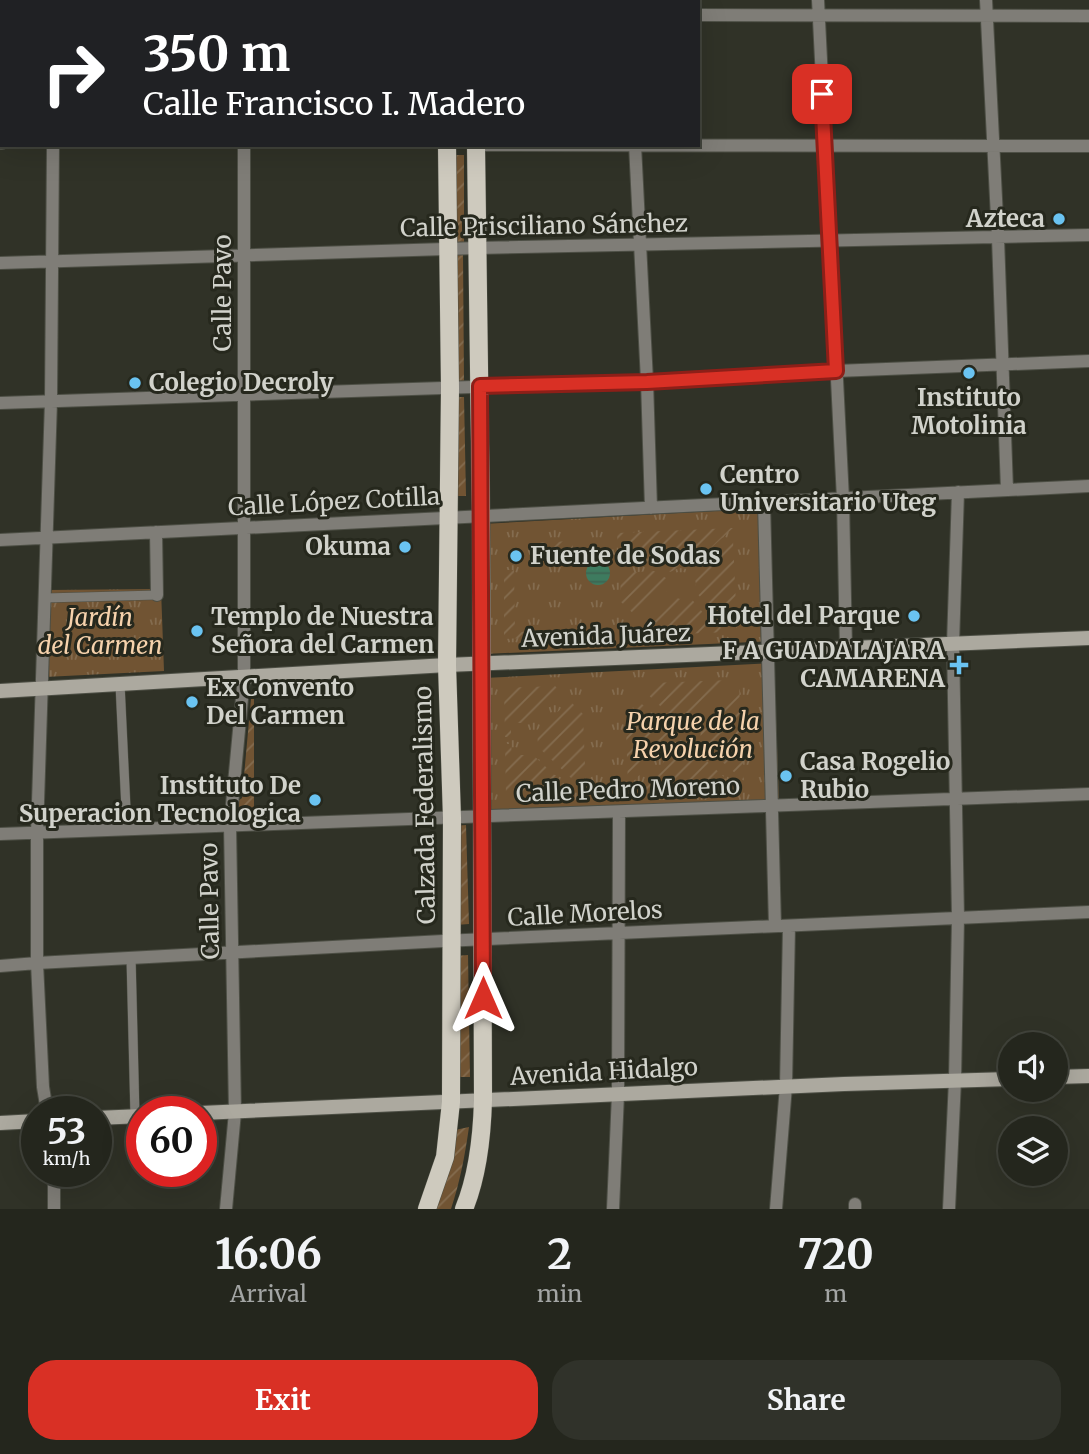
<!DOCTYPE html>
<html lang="en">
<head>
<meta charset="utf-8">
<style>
	:root { --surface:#24261d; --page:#30322a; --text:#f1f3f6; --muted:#a3a5a4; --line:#41433b; --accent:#d93025 }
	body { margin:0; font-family:Merriweather,serif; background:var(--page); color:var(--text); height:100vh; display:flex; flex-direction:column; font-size:26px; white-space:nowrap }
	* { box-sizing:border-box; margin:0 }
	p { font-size:23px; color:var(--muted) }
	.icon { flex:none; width:38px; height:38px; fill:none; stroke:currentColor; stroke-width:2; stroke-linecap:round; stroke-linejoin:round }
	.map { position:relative; height:1209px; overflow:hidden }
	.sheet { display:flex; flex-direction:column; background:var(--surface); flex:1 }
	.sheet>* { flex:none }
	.hud { position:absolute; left:0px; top:0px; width:700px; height:147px; box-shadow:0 7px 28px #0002,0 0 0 2px var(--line); background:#202124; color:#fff; overflow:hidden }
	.fabs { position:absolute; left:998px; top:1032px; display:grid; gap:14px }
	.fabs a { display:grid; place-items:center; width:70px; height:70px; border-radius:50%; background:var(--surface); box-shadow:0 7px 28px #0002,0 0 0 2px var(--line); font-size:35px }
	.speed { position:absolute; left:21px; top:1096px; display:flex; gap:14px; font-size:35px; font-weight:700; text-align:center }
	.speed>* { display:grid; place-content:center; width:91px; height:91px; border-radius:50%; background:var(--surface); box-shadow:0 7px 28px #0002,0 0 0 2px var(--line); line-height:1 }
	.speed small { font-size:18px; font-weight:400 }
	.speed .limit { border:10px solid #d22; background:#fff; color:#111 }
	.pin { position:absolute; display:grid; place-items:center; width:60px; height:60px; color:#fff; margin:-30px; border-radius:14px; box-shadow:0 4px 10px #0006 }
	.me { position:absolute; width:77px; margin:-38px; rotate:0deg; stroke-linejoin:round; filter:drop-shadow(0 0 5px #0008) }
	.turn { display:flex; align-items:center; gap:24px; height:147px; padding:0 28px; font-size:32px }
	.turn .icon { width:91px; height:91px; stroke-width:2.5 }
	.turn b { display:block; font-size:49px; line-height:60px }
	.eta { display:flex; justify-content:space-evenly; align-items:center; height:119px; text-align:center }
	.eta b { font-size:42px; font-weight:700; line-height:49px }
	.action { display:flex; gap:14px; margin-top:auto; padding:14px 28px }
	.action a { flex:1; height:80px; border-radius:28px; background:var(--accent); color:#fff; font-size:28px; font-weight:700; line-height:80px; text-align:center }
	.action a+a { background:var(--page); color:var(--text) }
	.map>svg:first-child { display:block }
	.park { fill:url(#park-tufts) }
	.garden { fill:url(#garden-furrows) }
	.water { fill:url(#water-rules) }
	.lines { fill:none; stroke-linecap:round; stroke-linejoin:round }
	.pedestrian-casing { stroke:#4d4f45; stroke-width:10 }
	.minor-casing { stroke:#4d4f45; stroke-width:14 }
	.secondary-casing { stroke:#4d4f45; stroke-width:16 }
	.primary-casing { stroke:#4d4f45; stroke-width:19 }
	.pedestrian { stroke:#7f7d77; stroke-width:9 }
	.minor { stroke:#7f7d77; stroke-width:12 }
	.secondary { stroke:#aca99f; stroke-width:14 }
	.primary { stroke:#cecabe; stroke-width:18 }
	.route-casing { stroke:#8d1f18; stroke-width:18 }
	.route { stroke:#d93025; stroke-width:12 }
	.poi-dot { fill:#6ac3f1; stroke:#26281d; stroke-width:2.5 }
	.labels { text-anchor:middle; stroke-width:6; stroke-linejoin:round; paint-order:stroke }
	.poi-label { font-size:24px; font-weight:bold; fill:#d1d2cb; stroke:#26281d; text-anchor:start }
	.street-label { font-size:24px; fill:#d1d2cb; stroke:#26281d }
	.park-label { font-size:24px; font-style:italic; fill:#f6d2ac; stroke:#26281d }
</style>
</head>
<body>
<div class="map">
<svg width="1089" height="1209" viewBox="0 0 1089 1209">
	<defs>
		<pattern id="park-tufts" width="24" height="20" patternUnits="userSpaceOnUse" patternTransform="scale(1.75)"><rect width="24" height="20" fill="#715433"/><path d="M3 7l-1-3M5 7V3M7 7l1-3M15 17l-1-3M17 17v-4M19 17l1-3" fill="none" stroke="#846c4f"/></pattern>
		<pattern id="garden-furrows" width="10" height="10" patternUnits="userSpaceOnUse" patternTransform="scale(1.75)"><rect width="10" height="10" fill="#715433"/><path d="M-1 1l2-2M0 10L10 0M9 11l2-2" fill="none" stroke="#846c4f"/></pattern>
		<pattern id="water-rules" width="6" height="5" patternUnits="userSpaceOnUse" patternTransform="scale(1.75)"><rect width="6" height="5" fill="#3e7b5f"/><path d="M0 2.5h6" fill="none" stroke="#3e6351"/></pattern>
	</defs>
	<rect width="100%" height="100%" fill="#303227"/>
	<path class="park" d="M768 508 773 641 484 654 483 524Z
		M161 589 164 671 45 677 47 590Z
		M774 663 779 801 486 810 484 678Z"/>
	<path class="garden" d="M450 155H464V243H450Z
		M450 254H463L464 383H451Z
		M452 397H464L466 496H452Z
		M733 528 688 569 679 568 670 572 655 562 619 565 617 533Z
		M733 540 737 628 717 617 695 591 696 584 694 575Z
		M573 541V550L530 552 529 543Z
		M504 570H514L515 632 546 631V637L504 639Z
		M654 571 666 578 667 591 638 618 621 602 620 573Z
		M672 596 680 599 689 596 710 621 728 632 656 635 643 623Z
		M731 680 696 717 673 718 644 691 652 683Z
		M739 683 744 781 701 743 700 723Z
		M555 686 563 694 532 723H511V737H505L504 688Z
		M251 699H254V816L233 817 234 804 242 798Z
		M637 700 667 725 668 745 628 787 626 728 634 719 633 704Z
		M570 701 583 714 586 792 538 747 537 730Z
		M505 744H511L512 755H533L575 794 506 796Z
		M673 752H697L738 790 636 792Z
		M466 825 469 924 456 925 454 826Z
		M468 955 470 1077H457L455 956Z
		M469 1127C465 1155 460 1182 451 1209H435L455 1130Z"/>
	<path class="water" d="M586 573a12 12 0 1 1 24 0a12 12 0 1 1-24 0Z"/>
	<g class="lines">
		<defs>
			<path id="pedestrian" d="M45 598 157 595
				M120 684 127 830
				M131 957 135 1116"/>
			<path id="minor" d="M624 0V2
				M818 0 843 499 846 649
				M986 0 998 238 1007 490
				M57 2V0
				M247 2V0
				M0 9H2
				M698 15 1089 16
				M0 143H2
				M474 145 1089 146
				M635 145 647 381 651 508
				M0 263 477 248 1089 235
				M0 403 647 381 836 371 1089 361
				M764 503 775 926
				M156 532 157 595
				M0 540 1089 486
				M0 834 1089 794
				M0 966 37 963 443 941 1089 912
				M47 1111 43 1087 37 963V833L51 401 53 145
				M54 1209V1171
				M226 1209 235 1112 230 826 244 677V145
				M613 1209 618 1094 619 812
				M776 1209 786 1086 789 926
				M855 1209V1204
				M949 1209 955 1080 958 918 953 644 958 492"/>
			<path id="secondary" d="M0 691 447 665 1089 638
				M1055 1077 1089 1076
				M201 1113 844 1084 1010 1079
				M96 1118 142 1116
				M0 1123 37 1121"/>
			<path id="primary" d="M444 0V2
				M474 0V2
				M427 1209 445 1157 451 1102 452 818 447 665 450 388 447 145
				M464 1209C478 1175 482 1137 483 1100L481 516 476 145"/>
		</defs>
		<use href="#pedestrian" class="pedestrian-casing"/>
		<use href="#minor" class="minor-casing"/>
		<use href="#secondary" class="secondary-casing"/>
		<use href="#primary" class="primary-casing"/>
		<use href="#pedestrian" class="pedestrian"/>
		<use href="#minor" class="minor"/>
		<use href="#secondary" class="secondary"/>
		<use href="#primary" class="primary"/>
	</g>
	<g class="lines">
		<defs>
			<path id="route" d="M483 998 480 386 647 382 836 371 822 94"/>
		</defs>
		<use href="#route" class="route-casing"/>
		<use href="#route" class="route"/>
	</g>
	<g class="poi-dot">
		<circle cx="1059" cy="219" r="7"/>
		<circle cx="969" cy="373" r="7"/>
		<circle cx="135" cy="383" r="7"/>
		<circle cx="706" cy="489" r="7"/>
		<circle cx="405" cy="547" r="7"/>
		<circle cx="516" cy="556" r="7"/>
		<circle cx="914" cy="616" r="7"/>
		<circle cx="197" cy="631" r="7"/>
		<path d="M955.5 654.5h7v7h7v7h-7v7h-7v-7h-7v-7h7z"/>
		<circle cx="192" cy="702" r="7"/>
		<circle cx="786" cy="776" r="7"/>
		<circle cx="315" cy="800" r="7"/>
	</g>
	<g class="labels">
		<g class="poi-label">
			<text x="1045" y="227" text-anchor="end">Azteca</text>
			<text x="149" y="391">Colegio Decroly</text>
			<text x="969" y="406" text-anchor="middle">Instituto<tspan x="969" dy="28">Motolinia</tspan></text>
			<text x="720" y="483">Centro<tspan x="720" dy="28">Universitario Uteg</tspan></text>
			<text x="391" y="555" text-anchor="end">Okuma</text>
			<text x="530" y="564">Fuente de Sodas</text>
			<text x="900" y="624" text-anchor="end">Hotel del Parque</text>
			<text x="211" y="625">Templo de Nuestra<tspan x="211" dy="28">Señora del Carmen</tspan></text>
			<text x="945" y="659" text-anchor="end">F A GUADALAJARA<tspan x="945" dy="28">CAMARENA</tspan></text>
			<text x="206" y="696">Ex Convento<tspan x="206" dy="28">Del Carmen</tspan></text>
			<text x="800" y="770">Casa Rogelio<tspan x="800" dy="28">Rubio</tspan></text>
			<text x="301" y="794" text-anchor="end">Instituto De<tspan x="301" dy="28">Superacion Tecnologica</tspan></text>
		</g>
		<g class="street-label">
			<text transform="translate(544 226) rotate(-1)" y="8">Calle Prisciliano Sánchez</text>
			<text transform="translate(223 293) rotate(-90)" y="8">Calle Pavo</text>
			<text transform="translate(334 502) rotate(-3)" y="8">Calle López Cotilla</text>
			<text transform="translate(606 636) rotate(-2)" y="8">Avenida Juárez</text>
			<text transform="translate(628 790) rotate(-2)" y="8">Calle Pedro Moreno</text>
			<text transform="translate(425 805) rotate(-91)" y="8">Calzada Federalismo</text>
			<text transform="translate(210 901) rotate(-91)" y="8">Calle Pavo</text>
			<text transform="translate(585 914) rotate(-3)" y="8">Calle Morelos</text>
			<text transform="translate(604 1072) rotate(-3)" y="8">Avenida Hidalgo</text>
		</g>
		<g class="park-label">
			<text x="100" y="626">Jardín<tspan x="100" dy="28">del Carmen</tspan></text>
			<text x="693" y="730">Parque de la<tspan x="693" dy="28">Revolución</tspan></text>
		</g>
	</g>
</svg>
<div class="fabs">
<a><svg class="icon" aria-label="sound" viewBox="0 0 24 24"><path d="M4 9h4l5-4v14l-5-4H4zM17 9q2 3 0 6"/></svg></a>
<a><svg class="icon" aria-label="layers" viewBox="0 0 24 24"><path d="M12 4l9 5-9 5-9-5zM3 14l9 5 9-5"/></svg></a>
</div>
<div class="speed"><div>53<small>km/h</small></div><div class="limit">60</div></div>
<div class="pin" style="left:822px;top:94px;background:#d93025"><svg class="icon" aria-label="arrive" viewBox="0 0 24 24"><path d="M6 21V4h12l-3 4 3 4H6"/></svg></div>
<svg class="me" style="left:483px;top:998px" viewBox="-20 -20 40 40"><path d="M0-17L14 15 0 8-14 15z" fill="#d93025" stroke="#fff" stroke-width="4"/></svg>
<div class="hud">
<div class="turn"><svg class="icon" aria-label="right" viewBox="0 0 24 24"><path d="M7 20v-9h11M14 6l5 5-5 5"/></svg><div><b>350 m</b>Calle Francisco I. Madero</div></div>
</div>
</div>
<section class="sheet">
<div class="eta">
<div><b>16:06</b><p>Arrival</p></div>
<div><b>2</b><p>min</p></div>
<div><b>720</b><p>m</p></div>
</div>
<div class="action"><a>Exit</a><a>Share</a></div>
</section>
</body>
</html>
